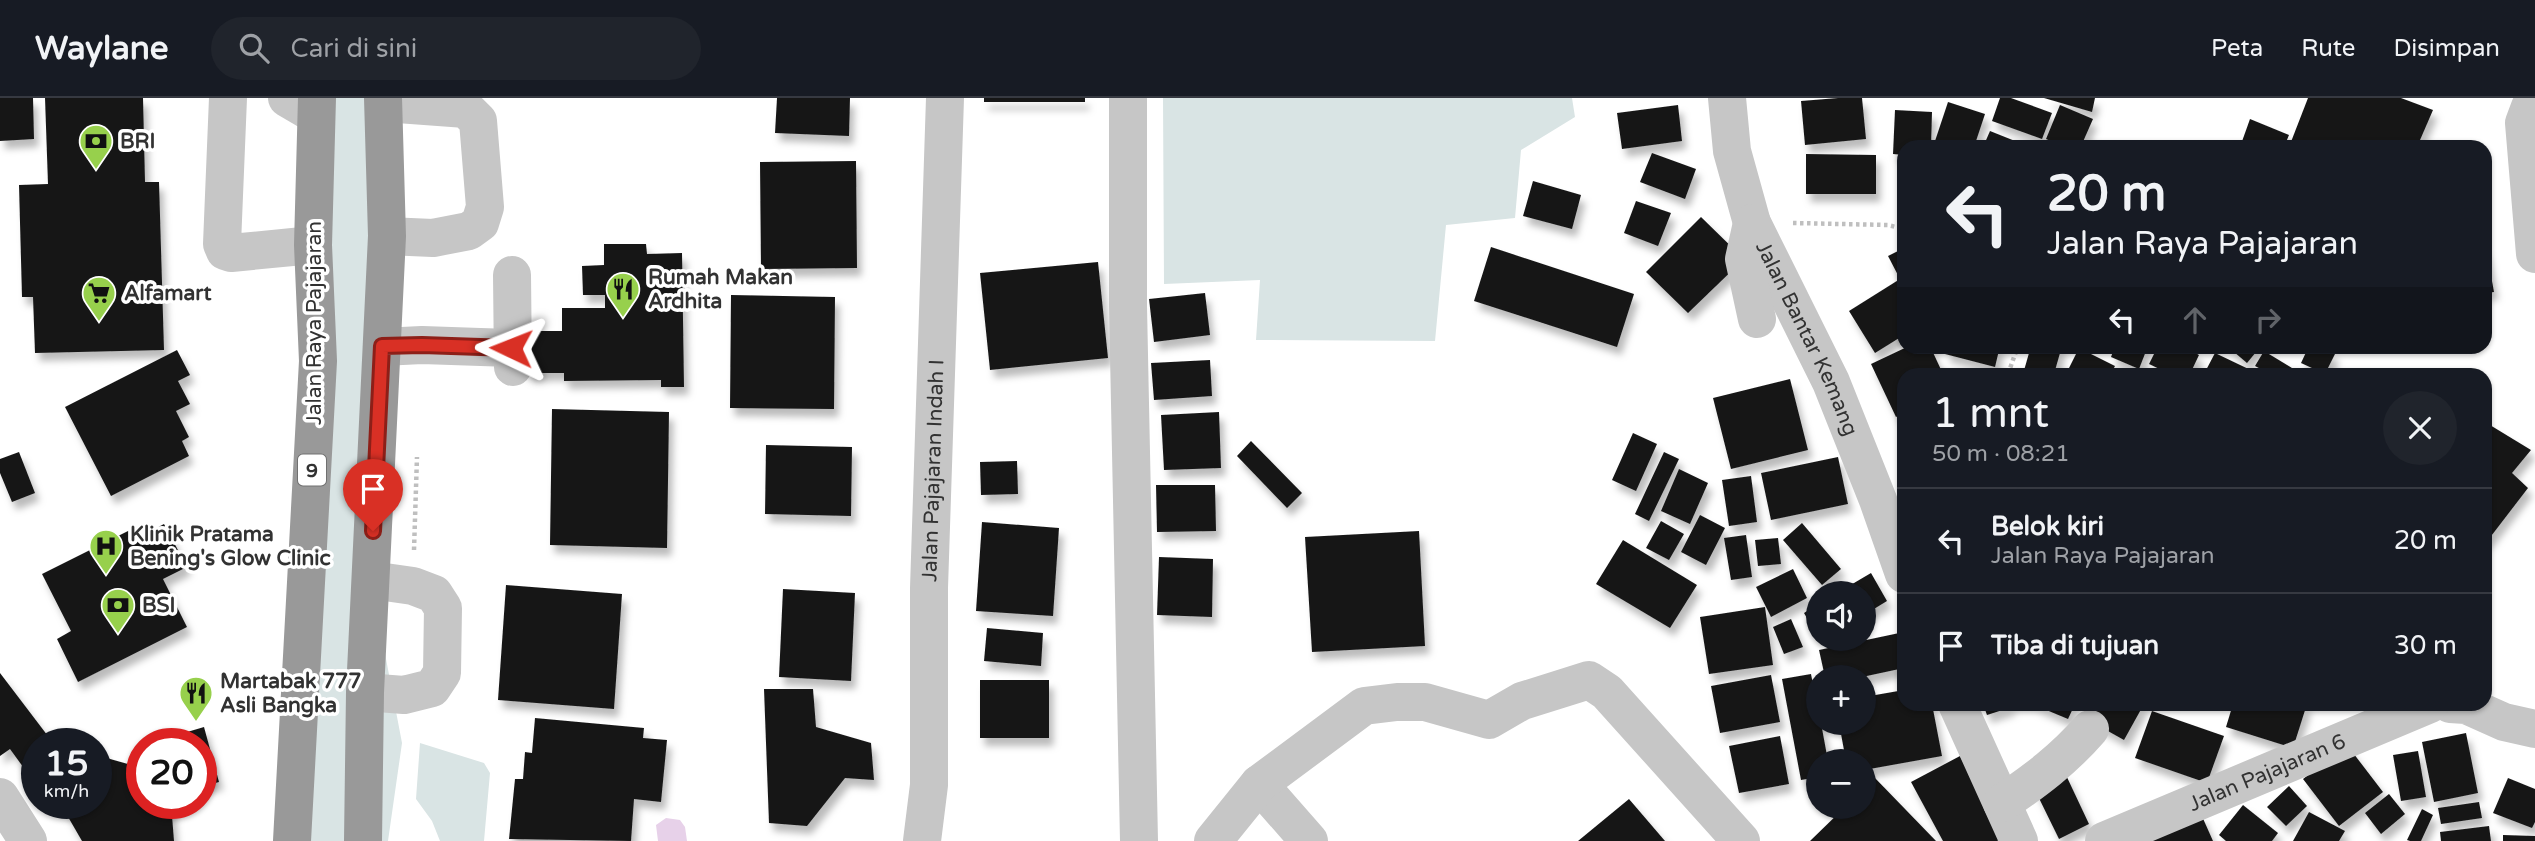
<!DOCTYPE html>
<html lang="id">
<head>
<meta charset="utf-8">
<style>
	:root { --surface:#171b24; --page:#20242c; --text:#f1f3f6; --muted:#9ea1a6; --line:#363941 }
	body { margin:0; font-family:"Varela Round",sans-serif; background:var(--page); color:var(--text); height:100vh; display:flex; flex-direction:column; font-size:26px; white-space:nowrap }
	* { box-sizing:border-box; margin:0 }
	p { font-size:23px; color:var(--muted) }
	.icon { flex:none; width:38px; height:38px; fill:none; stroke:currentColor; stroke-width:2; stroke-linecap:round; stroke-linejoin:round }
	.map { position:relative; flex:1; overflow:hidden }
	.sheet { position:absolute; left:1897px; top:270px; width:595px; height:343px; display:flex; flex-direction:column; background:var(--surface); border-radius:21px; box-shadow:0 2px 5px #0004 }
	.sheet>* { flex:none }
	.hud { position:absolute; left:1897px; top:42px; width:595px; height:214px; border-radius:21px; box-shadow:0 2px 5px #0004; background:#171b24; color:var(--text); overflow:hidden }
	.fabs { position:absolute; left:1806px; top:483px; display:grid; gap:14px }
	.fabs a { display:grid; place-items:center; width:70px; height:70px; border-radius:50%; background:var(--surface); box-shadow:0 2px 5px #0004; font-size:35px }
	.speed { position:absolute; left:21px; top:630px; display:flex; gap:14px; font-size:35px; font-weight:700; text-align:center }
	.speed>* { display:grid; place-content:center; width:91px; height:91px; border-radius:50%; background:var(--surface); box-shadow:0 2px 5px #0004; line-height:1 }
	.speed small { font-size:18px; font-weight:400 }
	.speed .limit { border:10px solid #d22; background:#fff; color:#111 }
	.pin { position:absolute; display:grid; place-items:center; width:60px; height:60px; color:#fff; margin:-72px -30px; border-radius:50% 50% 50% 0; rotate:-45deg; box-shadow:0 0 7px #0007 }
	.pin .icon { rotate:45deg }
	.me { position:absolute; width:77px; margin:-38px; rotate:272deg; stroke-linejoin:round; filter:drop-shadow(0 0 5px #0008) }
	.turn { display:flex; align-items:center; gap:24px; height:147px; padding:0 35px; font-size:32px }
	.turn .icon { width:91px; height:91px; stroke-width:2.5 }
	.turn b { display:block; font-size:49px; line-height:60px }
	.lanes { display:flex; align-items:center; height:66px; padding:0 35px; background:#0003; justify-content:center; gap:35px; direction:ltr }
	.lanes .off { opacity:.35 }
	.round { display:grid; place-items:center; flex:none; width:74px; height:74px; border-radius:37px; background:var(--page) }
	.head { display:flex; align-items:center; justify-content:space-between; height:119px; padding:0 35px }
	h1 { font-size:42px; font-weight:600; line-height:52px }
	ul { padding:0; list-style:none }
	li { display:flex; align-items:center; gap:21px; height:105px; padding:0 35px; border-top:2px solid var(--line) }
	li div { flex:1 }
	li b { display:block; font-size:26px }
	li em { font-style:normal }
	header { display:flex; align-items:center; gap:42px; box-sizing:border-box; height:98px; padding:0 35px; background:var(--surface); border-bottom:2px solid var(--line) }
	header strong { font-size:33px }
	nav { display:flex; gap:38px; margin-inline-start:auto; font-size:24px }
	.search { width:490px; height:63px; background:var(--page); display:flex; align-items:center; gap:18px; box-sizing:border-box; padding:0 24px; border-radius:38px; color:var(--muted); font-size:26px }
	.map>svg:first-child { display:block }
	.green { fill:#d9e4e4 }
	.water { fill:#e7d1e9 }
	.building { fill:#191919; filter:url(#shadow) }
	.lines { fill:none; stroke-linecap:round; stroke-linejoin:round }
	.path { stroke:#bfbfbf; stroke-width:4.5; stroke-dasharray:3.5 3.5; stroke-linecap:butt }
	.minor { stroke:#c6c6c6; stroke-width:38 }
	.highway { stroke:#999; stroke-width:38 }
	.route-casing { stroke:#8d1f18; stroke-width:18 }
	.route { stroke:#d93025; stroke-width:12 }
	.labels { text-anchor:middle; stroke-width:7; stroke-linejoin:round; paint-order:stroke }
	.shield { fill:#fff; stroke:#707070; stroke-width:2 }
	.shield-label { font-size:19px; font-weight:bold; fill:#323232 }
	.poi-label { font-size:21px; font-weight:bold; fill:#323232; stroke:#fff; text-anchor:start }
	.street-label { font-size:21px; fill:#323232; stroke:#fff }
</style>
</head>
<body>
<header>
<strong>Waylane</strong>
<div class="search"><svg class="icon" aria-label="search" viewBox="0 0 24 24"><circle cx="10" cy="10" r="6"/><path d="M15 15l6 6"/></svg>Cari di sini</div>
<nav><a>Peta</a><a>Rute</a><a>Disimpan</a></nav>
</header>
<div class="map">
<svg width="2535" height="743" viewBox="0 0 2535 743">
	<defs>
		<filter id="shadow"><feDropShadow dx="4.5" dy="8" stdDeviation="3.5" flood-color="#0004"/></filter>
	</defs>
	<rect width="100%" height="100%" fill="#fff"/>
	<path class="green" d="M315 0H376L371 482 402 645 388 743H293Z
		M1163 0H1572L1575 19 1521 52 1515 120 1446 127 1435 243 1256 242 1260 182 1164 186Z
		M420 645 484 665 490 675 484 743H440L432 723 416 701Z"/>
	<path class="water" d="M666 720 680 722 685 729 687 743H658L656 727Z"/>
	<path class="building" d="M0 0H33L34 41 0 43Z
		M45 0H143L145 84H159L164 252 35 255 33 199H22L19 87 48 86Z
		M777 0H850L849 38 775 35Z
		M984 0H1085V4H984Z
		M1838 0H1862L1866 41 1805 47 1801 3Z
		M2000 0H2011L2052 15 2042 41 1992 23Z
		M2044 0H2095L2092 14Z
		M2308 0H2401L2433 12 2417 49H2289Z
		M1948 4 1985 16 1974 49H1933Z
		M1678 7 1682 43 1622 51 1617 15Z
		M2060 7 2093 21 2082 46 2089 49H2065L2046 41Z
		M1895 12 1932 14 1931 49H1904V57L1893 56Z
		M2250 21 2289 37 2284 49H2240Z
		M1990 33 2030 49H1983Z
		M1652 55 1696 71 1685 101 1640 84Z
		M1806 56 1876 57V96H1806Z
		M856 63 857 170 761 171 760 64Z
		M1533 83 1581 97 1572 131 1523 118Z
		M1636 103 1671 115 1658 148 1624 135Z
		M1701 119 1744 161 1688 215 1646 174Z
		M604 146H646L647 156 682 155 684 289H661V282L564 283V275H529V233H562V210H605V197H583L582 168 604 167Z
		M1491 149 1634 196 1617 249 1474 203Z
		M1904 150V237L1875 255 1849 213 1900 181 1888 158Z
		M2486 150 2494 194 2485 195V151Z
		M1098 164 1108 260 990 272 980 175Z
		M1205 195 1210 237 1154 244 1149 201Z
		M731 197 835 199 834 311 730 310Z
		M1909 248H1930L1943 276H1904V315L1896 319 1871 266Z
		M1947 248H2000L1995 269 1945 256Z
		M2031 248H2062L2054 276H2023Z
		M2115 248H2148L2139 271 2111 259Z
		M2158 248H2183L2199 257 2190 276H2170L2149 266Z
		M2227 248H2261L2247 265Z
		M2309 248H2319L2335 256 2325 276 2301 265Z
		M2079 250 2115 268 2111 276H2066Z
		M177 252 190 277 178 283 190 306 176 313 189 339 182 343 189 358 111 398 65 309Z
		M2264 253 2292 270 2288 276H2270L2255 268Z
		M2215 255 2259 276H2204Z
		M1210 262 1212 298 1154 302 1151 265Z
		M1790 281 1808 352 1731 371 1713 300Z
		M552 311 669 314 667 450 550 447Z
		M1219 314 1221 370 1164 372 1161 317Z
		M2485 324 2531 352 2512 375 2528 390 2485 446Z
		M1633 335 1657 346 1636 393 1612 382Z
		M1251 343 1302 395 1287 410 1237 358Z
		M766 347 852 349 851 418 765 416Z
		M19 354 35 395 12 404 0 375V361Z
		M1664 354 1679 361 1649 423 1635 416Z
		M1838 359 1848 406 1771 422 1761 375Z
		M1017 363 1018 396 981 397 980 364Z
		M1679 371 1708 385 1690 426 1661 413Z
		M1751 378 1757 424 1729 428 1722 382Z
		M1156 387H1215L1216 433 1157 434Z
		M1700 417 1725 430 1706 467 1681 454Z
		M1661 423 1684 436 1669 462 1646 450Z
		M982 424 1059 430 1053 518 976 513Z
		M1802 425 1841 471 1822 487 1783 442Z
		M164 426 187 469 163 481 187 529 78 584 57 541 71 533 42 476 136 429 141 438Z
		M1419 433 1425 548 1312 554 1305 439Z
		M1746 437 1752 479 1731 482 1724 440Z
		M1778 440 1781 466 1758 468 1755 442Z
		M1623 442 1697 487 1670 530 1596 486Z
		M1159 459 1213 461 1212 519 1157 517Z
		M1793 471 1807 500 1771 519 1756 489Z
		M1871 475 1887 503 1864 517V495H1837Z
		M506 487 622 496 614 611 498 602Z
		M783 491 855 495 851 583 779 579Z
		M1818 506V539L1804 515Z
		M1765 509 1773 567 1709 576 1700 519Z
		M1791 521 1803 549 1784 556 1773 529Z
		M987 530 1043 535 1041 568 984 563Z
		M1904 534V570L1862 579H1825L1819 552Z
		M0 575 54 646H37V665L26 673 10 651 0 658Z
		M1811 576 1818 612V625H1821L1828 663H1818V679L1801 682 1782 581Z
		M1771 577 1780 624 1720 635 1711 588Z
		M980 582H1049V640H980Z
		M764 591H813L816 629 871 645 874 682 845 680 807 728 769 725Z
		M1904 592V606H1932L1942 658 1864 672V663H1846L1839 625H1864V599Z
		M1983 606H2010L2012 609 1987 617Z
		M2032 606H2075L2068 621Z
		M2100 606H2144L2124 642 2090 623Z
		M2233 606H2307L2293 650 2226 629Z
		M2152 613 2224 638 2207 685 2135 660Z
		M535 620 644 630 643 640 667 642 661 704 634 701 631 743 509 741 515 681H523L525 654 532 655Z
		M204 629 219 684 201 689V646H169L167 640Z
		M2466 635 2478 695 2434 704 2422 644Z
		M1780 638 1789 686 1739 695 1729 648Z
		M2347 647 2383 694 2339 728 2303 681Z
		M2418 653 2426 699 2401 703 2393 657Z
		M96 657 142 670V705H171L174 743H82L60 705H96Z
		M1960 658 2004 740 1997 743H1943L1911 684Z
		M2065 675 2089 726 2059 741 2034 690Z
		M1875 680 1936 743H1810L1845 709H1864V691Z
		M2508 680 2535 691V724L2532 730 2493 715Z
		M2289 688 2307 708 2286 728 2267 709Z
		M2389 696 2405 716 2381 736 2365 715Z
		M1629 701 1665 743H1578Z
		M2479 704 2482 720 2441 726 2438 710Z
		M2243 707 2278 735 2272 743H2226L2219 737Z
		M2422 711 2433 717 2421 743H2410L2407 742Z
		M2309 714 2345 733 2339 743H2293Z
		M2201 716 2213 743H2145Z
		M2489 728 2491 743H2441L2440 734Z
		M2503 737 2535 738V743H2503Z"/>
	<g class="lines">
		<path class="path" d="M1793 125 1888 127 1904 131
			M2008 276 2018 248
			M414 452 417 359"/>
		<g class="minor">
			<path d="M228 0 222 146 225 153 231 155 313 147"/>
			<path d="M287 0 316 17"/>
			<path d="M1128 0V208L1139 743"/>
			<path id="s1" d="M1727 0 1732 53 1752 125 1831 284 1878 402 1904 476"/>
			<path d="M384 5 466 11 478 23 485 109 480 125 469 133 433 140 387 138"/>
			<path d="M2535 5 2530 9 2524 25 2535 156"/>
			<path d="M1752 125 1744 161 1757 221"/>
			<path d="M512 177 513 269"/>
			<path d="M382 249 422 247 511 250"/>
			<path d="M365 594 404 597 432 590 442 575 443 510 434 496 413 488 371 482"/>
			<path d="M1957 606 2019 743"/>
			<path d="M2450 606 2466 607 2504 624 2535 631"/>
			<path d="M1259 686 1309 743"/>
			<path d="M0 699 28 743"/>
			<path d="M2002 705C2035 683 2064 661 2090 631"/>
			<path id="s2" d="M922 743 929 687V490L945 0"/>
			<path d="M1213 743 1259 686 1364 608 1397 604H1425L1489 622 1522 603 1589 582 1607 594 1741 743"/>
			<path id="s3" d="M2104 743 2430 606"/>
		</g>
		<path class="highway" d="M292 743 318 263 313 147 317 0
			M363 743 365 594 387 138 383 0"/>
	</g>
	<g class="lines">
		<defs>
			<path id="route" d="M373 433 382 248 422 247 511 250"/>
		</defs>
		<use href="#route" class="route-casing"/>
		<use href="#route" class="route"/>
	</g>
	<defs>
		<symbol id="bank-pin" viewBox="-11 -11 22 30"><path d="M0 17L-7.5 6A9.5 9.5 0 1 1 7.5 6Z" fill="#97d04c" stroke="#fff"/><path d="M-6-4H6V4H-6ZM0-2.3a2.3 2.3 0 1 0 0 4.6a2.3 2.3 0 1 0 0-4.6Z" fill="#111"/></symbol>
		<symbol id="restaurant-pin" viewBox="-11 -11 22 30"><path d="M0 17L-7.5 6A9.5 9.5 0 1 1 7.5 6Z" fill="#97d04c" stroke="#fff"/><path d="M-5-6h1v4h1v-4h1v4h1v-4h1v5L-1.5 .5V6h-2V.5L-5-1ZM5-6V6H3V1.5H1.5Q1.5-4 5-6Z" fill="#111"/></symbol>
		<symbol id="supermarket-pin" viewBox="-11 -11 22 30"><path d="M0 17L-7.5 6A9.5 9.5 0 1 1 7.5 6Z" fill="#97d04c" stroke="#fff"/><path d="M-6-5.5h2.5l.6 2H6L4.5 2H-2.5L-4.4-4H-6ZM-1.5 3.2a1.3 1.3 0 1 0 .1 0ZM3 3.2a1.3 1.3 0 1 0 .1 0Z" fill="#111"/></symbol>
		<symbol id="hospital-pin" viewBox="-11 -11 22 30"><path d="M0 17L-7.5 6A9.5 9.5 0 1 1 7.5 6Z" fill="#97d04c" stroke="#fff"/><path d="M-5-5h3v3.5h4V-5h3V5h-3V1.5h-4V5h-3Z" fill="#111"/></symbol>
	</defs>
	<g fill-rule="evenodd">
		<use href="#bank-pin" x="77" y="24" width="38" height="52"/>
		<use href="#restaurant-pin" x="604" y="172" width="38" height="52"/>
		<use href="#supermarket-pin" x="80" y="176" width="38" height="52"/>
		<use href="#hospital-pin" x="87" y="429" width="38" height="52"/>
		<use href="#bank-pin" x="99" y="488" width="38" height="52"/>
		<use href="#restaurant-pin" x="177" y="576" width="38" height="52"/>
	</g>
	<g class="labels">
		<rect class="shield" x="298" y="356.5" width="28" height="31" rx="5"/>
		<g class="shield-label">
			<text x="312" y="379">9</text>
		</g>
		<g class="poi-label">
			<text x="120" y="50">BRI</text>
			<text x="648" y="186">Rumah Makan<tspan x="648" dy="24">Ardhita</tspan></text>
			<text x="124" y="202">Alfamart</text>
			<text x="130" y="443">Klinik Pratama<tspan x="130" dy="24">Bening's Glow Clinic</tspan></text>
			<text x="142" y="514">BSI</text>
			<text x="220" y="590">Martabak 777<tspan x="220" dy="24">Asli Bangka</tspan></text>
		</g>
		<g class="street-label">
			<text transform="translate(314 225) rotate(-90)" y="7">Jalan Raya Pajajaran</text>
			<text dy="7" stroke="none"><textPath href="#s1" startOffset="256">Jalan Bantar Kemang</textPath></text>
			<text dy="7" stroke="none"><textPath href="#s2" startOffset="371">Jalan Pajajaran Indah I</textPath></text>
			<text dy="7" stroke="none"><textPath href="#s3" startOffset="177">Jalan Pajajaran 6</textPath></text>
		</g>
	</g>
</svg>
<div class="fabs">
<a><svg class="icon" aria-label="sound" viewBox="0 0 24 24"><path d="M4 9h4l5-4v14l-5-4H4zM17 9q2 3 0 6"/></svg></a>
<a>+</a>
<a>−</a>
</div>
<div class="speed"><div>15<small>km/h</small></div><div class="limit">20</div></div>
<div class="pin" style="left:373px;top:433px;background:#d93025"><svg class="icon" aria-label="arrive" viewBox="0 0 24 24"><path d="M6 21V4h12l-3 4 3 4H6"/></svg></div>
<svg class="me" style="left:511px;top:250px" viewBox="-20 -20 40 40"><path d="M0-17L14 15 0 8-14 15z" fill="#d93025" stroke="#fff" stroke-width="4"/></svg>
<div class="hud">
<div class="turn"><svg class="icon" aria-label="left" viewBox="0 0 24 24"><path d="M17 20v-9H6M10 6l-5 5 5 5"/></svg><div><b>20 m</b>Jalan Raya Pajajaran</div></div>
<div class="lanes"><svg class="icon" aria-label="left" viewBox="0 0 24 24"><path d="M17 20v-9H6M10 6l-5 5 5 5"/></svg><svg class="icon off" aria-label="ahead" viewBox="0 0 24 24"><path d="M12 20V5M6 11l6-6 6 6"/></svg><svg class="icon off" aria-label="right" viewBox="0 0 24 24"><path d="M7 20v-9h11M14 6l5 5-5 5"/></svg></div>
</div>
<section class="sheet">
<div class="head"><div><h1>1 mnt</h1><p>50 m · 08:21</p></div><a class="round"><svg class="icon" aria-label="close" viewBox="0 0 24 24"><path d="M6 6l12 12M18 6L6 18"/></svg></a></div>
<ul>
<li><svg class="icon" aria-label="left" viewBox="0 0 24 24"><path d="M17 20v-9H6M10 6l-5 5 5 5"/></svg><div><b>Belok kiri</b><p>Jalan Raya Pajajaran</p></div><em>20 m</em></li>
<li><svg class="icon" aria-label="arrive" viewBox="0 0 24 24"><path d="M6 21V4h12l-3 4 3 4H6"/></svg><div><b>Tiba di tujuan</b></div><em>30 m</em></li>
</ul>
</section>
</div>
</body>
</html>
